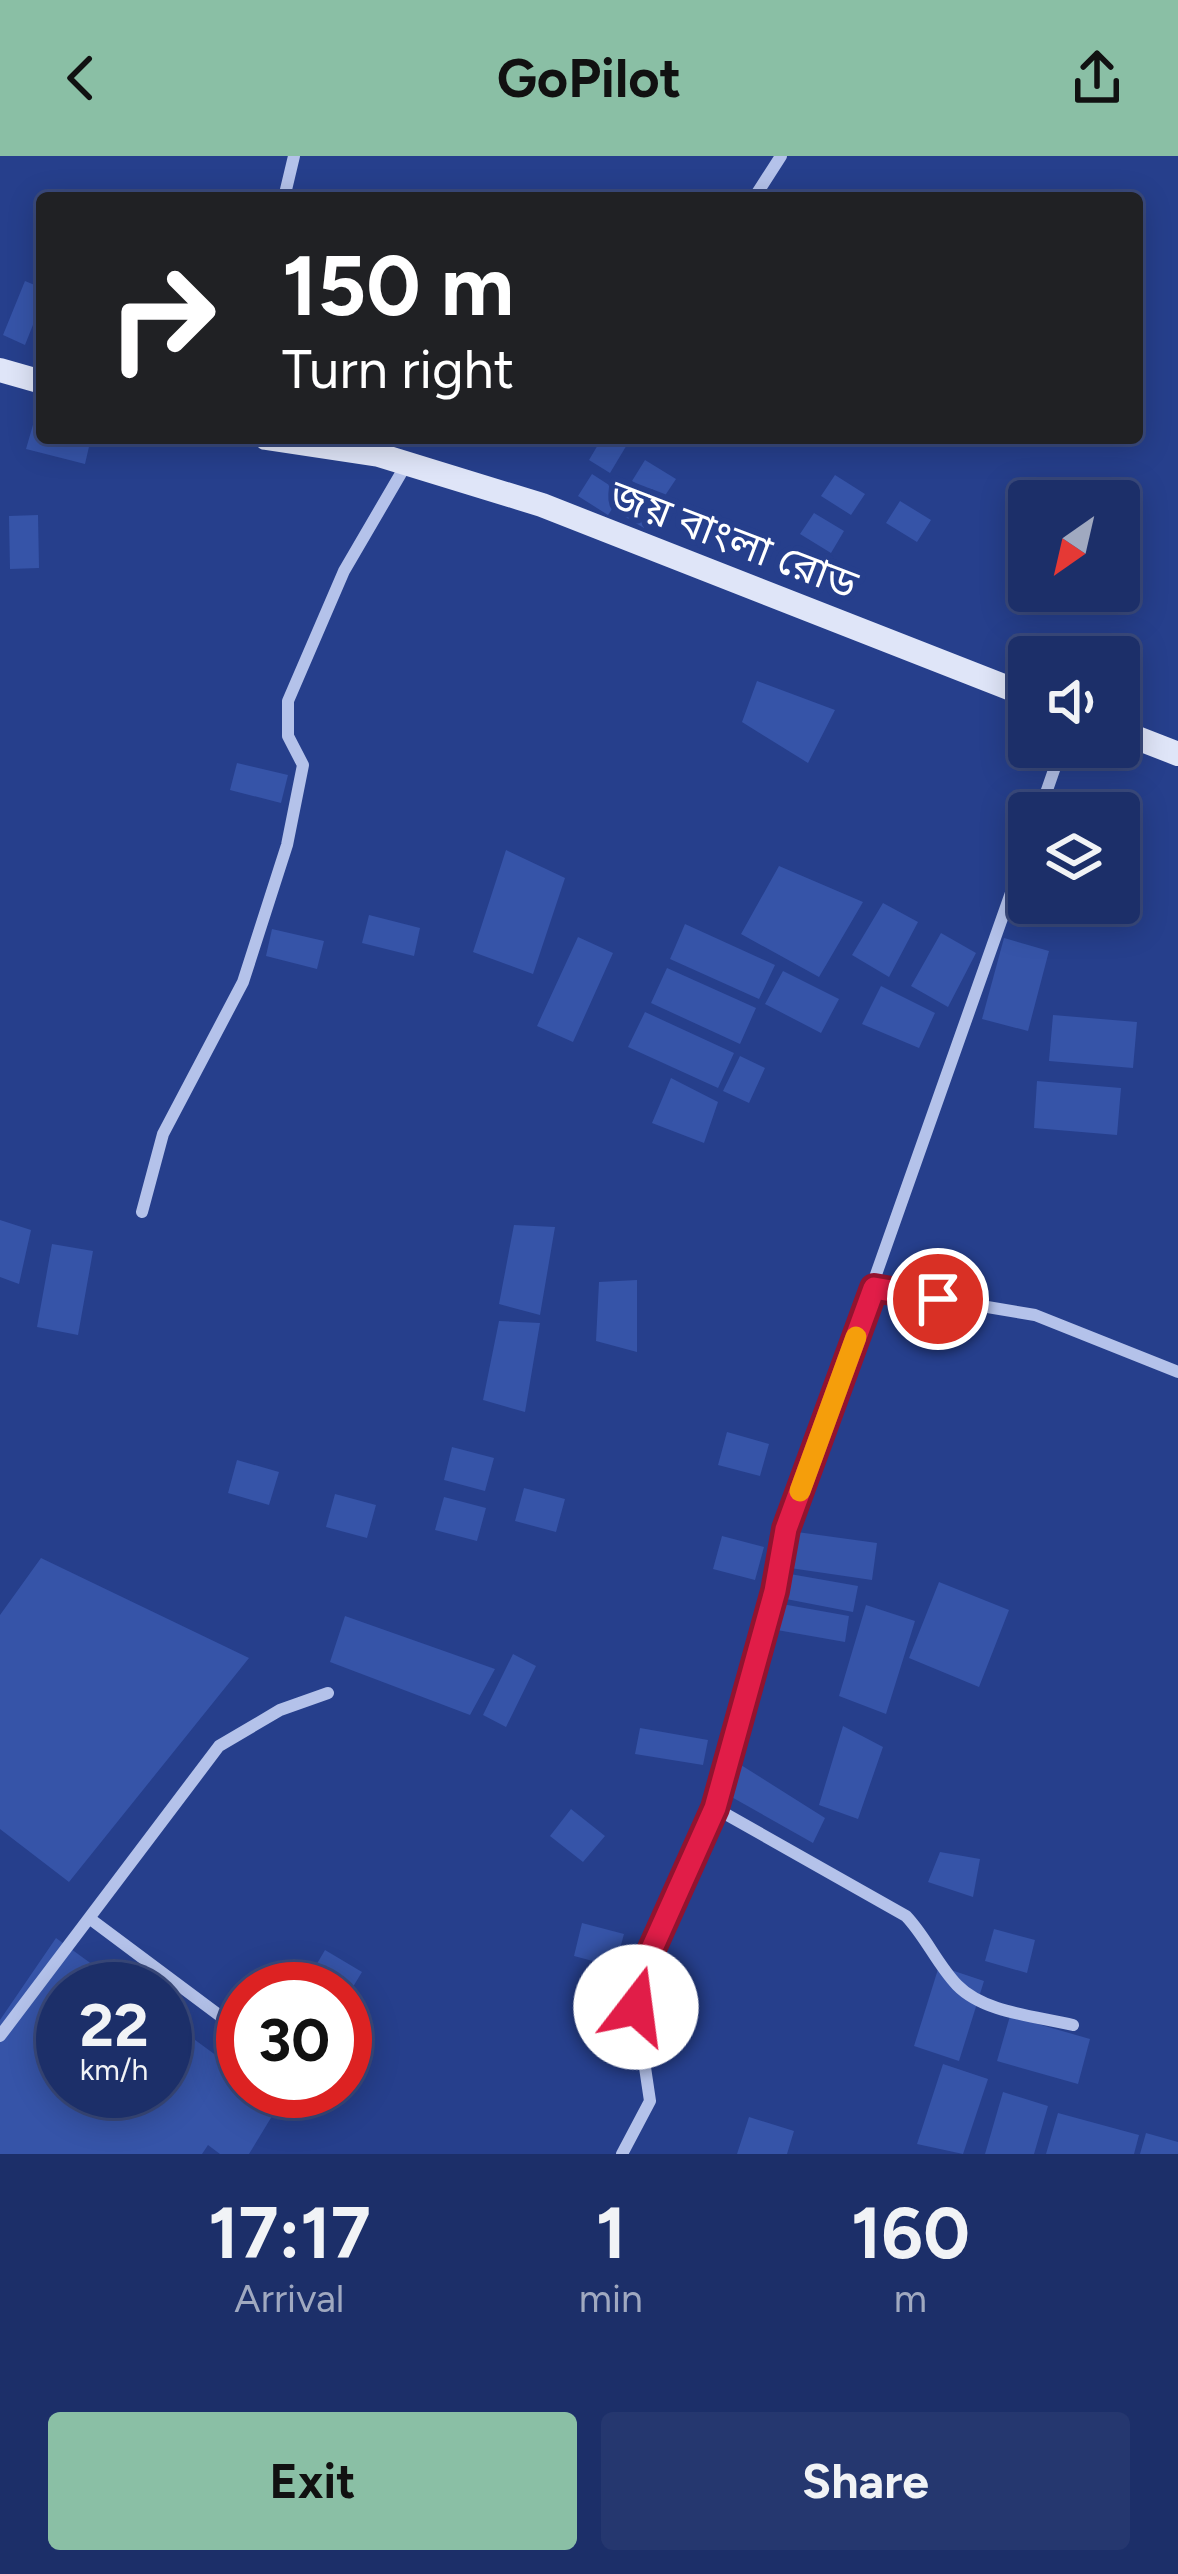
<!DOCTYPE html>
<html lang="en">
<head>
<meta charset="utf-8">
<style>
	:root { --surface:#1c2f69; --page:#25376f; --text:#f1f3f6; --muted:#a0a9c0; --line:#3a4a7d; --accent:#8abfa5 }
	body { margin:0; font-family:Figtree,"Noto Sans Bengali",sans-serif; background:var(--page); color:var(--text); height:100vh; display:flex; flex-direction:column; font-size:45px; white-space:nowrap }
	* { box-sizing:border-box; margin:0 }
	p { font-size:39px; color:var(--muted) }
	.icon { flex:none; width:66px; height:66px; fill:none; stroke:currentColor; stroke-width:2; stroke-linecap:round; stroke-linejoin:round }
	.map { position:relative; height:1998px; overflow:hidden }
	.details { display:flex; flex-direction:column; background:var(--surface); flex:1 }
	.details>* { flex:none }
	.guide { position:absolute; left:36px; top:36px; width:1107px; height:252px; border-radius:12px; box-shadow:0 6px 30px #0003,0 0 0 3px var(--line); background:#202124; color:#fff; overflow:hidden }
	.needle { width:78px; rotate:214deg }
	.buttons { position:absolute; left:1008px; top:324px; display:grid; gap:24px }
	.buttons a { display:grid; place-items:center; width:132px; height:132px; border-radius:12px; background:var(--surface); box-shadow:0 6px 30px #0003,0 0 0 3px var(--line); font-size:60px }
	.speed { position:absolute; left:36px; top:1806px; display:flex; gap:24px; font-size:60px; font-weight:700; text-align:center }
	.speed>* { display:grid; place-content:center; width:156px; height:156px; border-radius:50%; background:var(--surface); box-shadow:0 6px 30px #0003,0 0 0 3px var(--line); line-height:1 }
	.speed small { font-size:30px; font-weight:400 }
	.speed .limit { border:18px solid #d22; background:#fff; color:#111 }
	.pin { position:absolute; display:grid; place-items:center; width:102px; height:102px; color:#fff; margin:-51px; border:6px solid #fff; border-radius:50%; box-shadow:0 3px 12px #0007 }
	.me { position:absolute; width:132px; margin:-66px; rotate:15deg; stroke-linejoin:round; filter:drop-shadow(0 0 9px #0008) }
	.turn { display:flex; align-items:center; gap:42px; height:252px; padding:0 48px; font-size:54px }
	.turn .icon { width:156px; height:156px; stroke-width:2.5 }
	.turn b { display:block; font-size:84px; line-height:102px }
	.eta { display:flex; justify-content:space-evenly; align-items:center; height:204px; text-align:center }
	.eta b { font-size:72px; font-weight:700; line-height:84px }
	.primary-button { display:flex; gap:24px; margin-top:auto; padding:24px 48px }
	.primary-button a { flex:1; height:138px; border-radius:12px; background:var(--accent); color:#111; font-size:48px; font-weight:700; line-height:138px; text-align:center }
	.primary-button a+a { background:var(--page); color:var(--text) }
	header { display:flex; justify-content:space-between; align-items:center; height:156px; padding:0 48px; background:var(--accent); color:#111; font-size:54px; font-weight:700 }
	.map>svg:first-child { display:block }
	.building { fill:#3654a8 }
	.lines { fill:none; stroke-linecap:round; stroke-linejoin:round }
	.street { stroke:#b4c2ea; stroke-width:12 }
	.secondary { stroke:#dfe5f8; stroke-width:24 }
	.route-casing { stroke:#92132f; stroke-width:30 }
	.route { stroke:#e11d48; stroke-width:21 }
	.slow { stroke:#f59e0b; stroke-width:21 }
	.labels { text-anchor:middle; stroke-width:12; stroke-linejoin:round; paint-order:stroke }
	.street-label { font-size:42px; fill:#fff; stroke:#263f8c }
</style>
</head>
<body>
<header><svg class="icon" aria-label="back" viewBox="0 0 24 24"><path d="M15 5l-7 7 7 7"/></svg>GoPilot<svg class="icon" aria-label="share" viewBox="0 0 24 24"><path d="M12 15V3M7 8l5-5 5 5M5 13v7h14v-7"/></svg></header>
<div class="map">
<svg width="1178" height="1998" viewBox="0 0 1178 1998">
	<rect width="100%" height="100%" fill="#263f8c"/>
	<path class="building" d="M25 125 42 132V146L25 189 3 179Z
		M41 241 42 282H91L85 308 26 293Z
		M602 282H631L610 317 589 304Z
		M645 304 676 323 662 344 632 325Z
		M592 318 623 338 627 331 657 350 644 372 612 353 608 359 578 340Z
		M835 319 865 338 851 359 821 340Z
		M900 345 931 364 917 386 886 367Z
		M814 357 844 375 831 397 800 378Z
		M38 359 39 412 10 413 9 360Z
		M757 525 835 554 808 607 742 566Z
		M237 607 288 619 281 647 230 634Z
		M506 694 565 722 533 818 473 796Z
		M779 710 863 746 819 821 741 778Z
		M883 747 918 766 889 821 852 799Z
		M369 759 420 772 414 800 362 787Z
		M685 768 775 809 759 843 670 803Z
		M272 773 324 785 317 813 266 800Z
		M941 777 976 797 948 851 911 830Z
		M578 781 613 797 573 886 537 870Z
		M1004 782 1049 795 1028 875 982 863Z
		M667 812 756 852 740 888 651 847Z
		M783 815 839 843 821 877 765 848Z
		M881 830 935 857 919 892 862 868Z
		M645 856 734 897 718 932 628 891Z
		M1053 859 1137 866 1133 912 1049 905Z
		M740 900 765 912 749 947 723 935Z
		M671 922 718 946 704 987 652 967Z
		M1037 925 1121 932 1117 979 1034 972Z
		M0 1064 31 1074 19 1128 0 1121Z
		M514 1069 555 1071 540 1159 499 1148Z
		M52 1088 93 1095 78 1179 37 1171Z
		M637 1124V1196L596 1185 599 1126Z
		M499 1165 540 1167 525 1256 483 1244Z
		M727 1276 769 1288 760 1320 718 1309Z
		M452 1291 494 1302 485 1335 444 1324Z
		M237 1304 279 1316 269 1349 228 1337Z
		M524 1332 565 1343 556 1376 515 1365Z
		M335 1338 376 1349 367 1382 326 1371Z
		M444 1341 486 1352 477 1385 435 1374Z
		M797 1376 877 1387 872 1424 790 1412Z
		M722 1380 764 1391 755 1424 713 1413Z
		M41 1402 249 1502 69 1726 0 1673V1459Z
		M790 1418 858 1430 853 1456 786 1443Z
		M939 1426 1009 1454 979 1531 909 1502Z
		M782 1448 849 1460 845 1486 777 1474Z
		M866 1449 915 1465 886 1558 839 1540Z
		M345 1460 495 1513 470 1559 330 1506Z
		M513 1498 536 1510 506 1571 483 1559Z
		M843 1570 883 1591 858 1663 819 1649Z
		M640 1572 708 1584 703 1609 635 1598Z
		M741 1609 825 1662 813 1687 728 1639Z
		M571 1653 605 1680 583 1706 550 1680Z
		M940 1696 980 1703 973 1741 928 1726Z
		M582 1767 624 1778 615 1811 574 1800Z
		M994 1773 1035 1784 1027 1817 985 1805Z
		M56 1782 126 1833H63V1935H165V1862L243 1919V1935H264L280 1947 249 1998H220L208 1989 202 1998H0V1864Z
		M325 1794 362 1816 345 1844V1833H323L308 1823Z
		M939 1810 984 1825 959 1905 914 1890Z
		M1010 1860 1090 1883 1078 1928 997 1905Z
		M943 1908 988 1923 963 1998 917 1988Z
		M1003 1936 1048 1950 1034 1998H985Z
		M1058 1957 1139 1979 1134 1998H1046Z
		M749 1961 794 1975 787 1998H737Z
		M1146 1977 1178 1986V1998H1140Z"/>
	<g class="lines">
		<path class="street" d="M284 42 294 0
			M754 42 781 0
			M1039 657 1062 591
			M142 1056 163 978 243 826 287 689 303 609 288 580V545L344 415 407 307
			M874 1132 1035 1159 1178 1216
			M715 1652 906 1760C926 1781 937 1808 957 1829 984 1857 1036 1860 1073 1869
			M89 1762 243 1877
			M0 1880 219 1590 280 1554 328 1537
			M622 1998 650 1945 636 1851 642 1820 715 1652 775 1435 786 1373 1029 686"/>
		<path class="secondary" d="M0 214 42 226
			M266 282 379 299 542 349 1029 540
			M1119 575 1178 598"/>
	</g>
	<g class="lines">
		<defs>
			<path id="route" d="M636 1851 646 1806 715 1652 775 1435 786 1373 874 1132 938 1143"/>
		</defs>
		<use href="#route" class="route-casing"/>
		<use href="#route" class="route"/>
		<path class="slow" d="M800 1335 856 1181"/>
	</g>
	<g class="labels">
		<g class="street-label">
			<text transform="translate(734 383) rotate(21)" y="15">জয় বাংলা রোড</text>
		</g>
	</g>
</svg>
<div class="buttons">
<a><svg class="needle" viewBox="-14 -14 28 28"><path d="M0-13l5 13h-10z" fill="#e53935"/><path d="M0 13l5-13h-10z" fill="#a0a9c0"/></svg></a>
<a><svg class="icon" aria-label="sound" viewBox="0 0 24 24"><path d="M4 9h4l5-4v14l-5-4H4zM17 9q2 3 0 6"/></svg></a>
<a><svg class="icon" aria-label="layers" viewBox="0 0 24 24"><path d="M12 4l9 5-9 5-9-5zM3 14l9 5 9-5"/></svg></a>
</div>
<div class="speed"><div>22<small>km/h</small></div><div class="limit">30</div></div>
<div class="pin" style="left:938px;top:1143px;background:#d93025"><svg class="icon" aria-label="arrive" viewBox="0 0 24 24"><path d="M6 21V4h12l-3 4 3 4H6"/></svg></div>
<svg class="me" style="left:636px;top:1851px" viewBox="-20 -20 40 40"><circle r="19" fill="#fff"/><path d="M0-13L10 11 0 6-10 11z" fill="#e11d48"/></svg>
<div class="guide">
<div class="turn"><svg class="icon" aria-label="right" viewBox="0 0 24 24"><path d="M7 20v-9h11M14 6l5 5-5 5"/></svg><div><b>150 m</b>Turn right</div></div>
</div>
</div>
<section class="details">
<div class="eta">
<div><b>17:17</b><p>Arrival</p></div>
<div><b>1</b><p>min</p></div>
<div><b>160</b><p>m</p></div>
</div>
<div class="primary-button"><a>Exit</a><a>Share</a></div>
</section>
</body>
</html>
